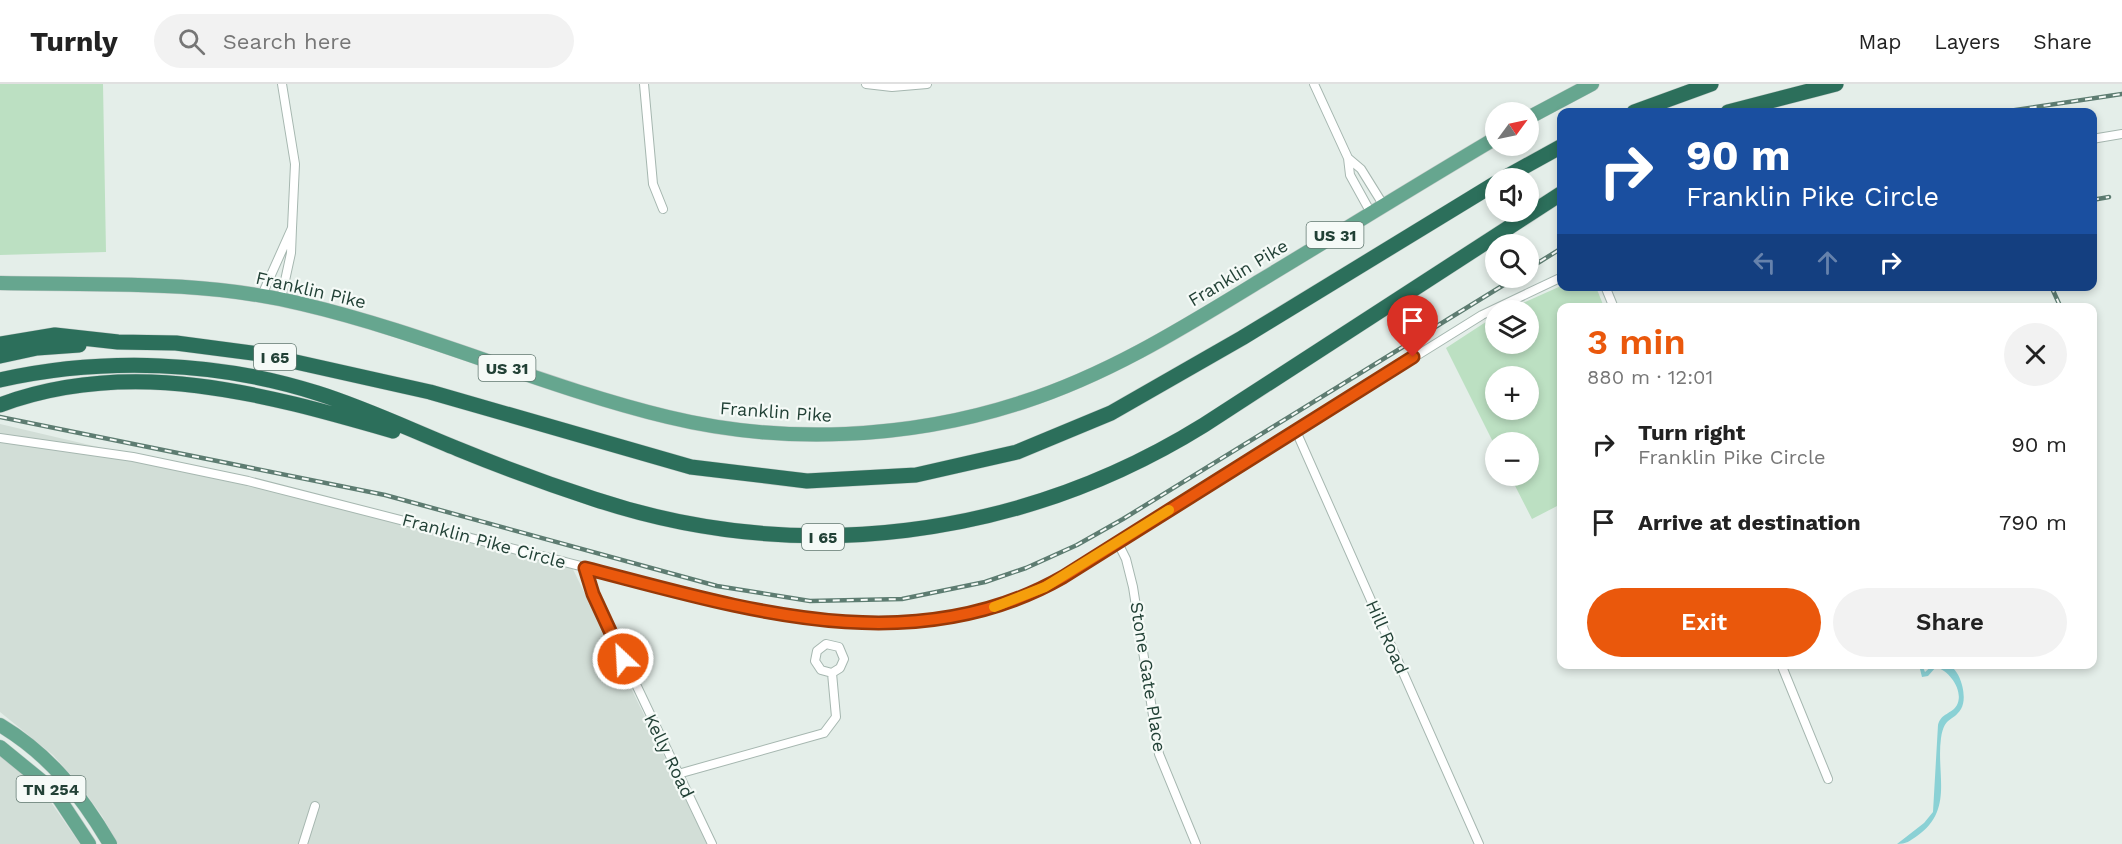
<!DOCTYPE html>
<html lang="en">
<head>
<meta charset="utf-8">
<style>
	:root { --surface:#fff; --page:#f2f2f2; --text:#222; --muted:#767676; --line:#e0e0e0; --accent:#ea580c }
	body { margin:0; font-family:"Work Sans",sans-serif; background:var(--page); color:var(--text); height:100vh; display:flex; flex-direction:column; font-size:22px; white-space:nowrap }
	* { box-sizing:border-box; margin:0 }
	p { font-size:20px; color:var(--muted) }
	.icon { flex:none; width:33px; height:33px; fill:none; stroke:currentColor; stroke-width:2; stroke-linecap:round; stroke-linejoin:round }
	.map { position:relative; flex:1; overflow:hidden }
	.side { position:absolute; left:1557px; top:219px; width:540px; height:366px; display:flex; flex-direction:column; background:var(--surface); border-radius:12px; box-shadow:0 3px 9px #0003 }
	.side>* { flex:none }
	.guide { position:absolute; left:1557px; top:24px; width:540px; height:183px; border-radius:12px; box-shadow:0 3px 9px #0003; background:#1a4fa0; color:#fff; overflow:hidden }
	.needle { width:39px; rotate:57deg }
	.controls { position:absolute; left:1485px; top:18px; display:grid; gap:12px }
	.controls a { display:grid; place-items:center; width:54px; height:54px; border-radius:50%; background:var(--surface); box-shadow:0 3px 9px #0003; font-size:30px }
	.pin { position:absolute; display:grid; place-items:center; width:51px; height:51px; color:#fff; margin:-62px -26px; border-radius:50% 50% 50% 0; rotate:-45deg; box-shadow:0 0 6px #0007 }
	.pin .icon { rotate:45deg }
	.me { position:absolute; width:66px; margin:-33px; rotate:335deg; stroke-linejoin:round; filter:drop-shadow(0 0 4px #0008) }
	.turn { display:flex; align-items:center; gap:21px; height:126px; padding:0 30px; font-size:27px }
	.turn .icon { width:78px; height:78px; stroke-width:2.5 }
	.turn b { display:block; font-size:42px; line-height:51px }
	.lanes { display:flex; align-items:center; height:57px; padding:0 30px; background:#0003; justify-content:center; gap:30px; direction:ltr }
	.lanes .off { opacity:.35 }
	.round { display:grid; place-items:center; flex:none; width:63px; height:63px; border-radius:32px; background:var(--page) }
	.head { display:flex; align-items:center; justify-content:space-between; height:102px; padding:0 30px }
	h1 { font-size:36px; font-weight:600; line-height:45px; color:var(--accent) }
	.cta { display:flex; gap:12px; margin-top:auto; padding:12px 30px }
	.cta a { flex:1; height:69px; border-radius:36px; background:var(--accent); color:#fff; font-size:24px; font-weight:600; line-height:69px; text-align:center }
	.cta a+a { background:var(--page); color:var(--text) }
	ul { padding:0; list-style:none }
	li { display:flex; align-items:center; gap:18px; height:78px; padding:0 30px }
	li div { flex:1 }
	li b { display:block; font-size:22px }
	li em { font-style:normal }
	header { display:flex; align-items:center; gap:36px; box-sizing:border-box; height:84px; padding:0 30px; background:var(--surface); border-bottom:2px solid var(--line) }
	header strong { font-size:28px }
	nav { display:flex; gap:33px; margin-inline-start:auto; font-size:21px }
	.search { width:420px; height:54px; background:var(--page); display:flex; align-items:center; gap:15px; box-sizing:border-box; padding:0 21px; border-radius:33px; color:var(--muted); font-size:22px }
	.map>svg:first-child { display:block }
	.built { fill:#d2ded7 }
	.green { fill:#bce0c2; fill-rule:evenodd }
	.water { fill:#8ad1d5 }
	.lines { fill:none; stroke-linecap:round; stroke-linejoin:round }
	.minor-casing { stroke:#a6b7b0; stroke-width:10 }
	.primary-casing { stroke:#c1cac7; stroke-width:15 }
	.motorway-casing { stroke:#c1cac7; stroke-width:16 }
	.minor { stroke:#fff; stroke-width:8 }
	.primary { stroke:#66a68f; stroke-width:14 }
	.motorway { stroke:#2c6f5b; stroke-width:15 }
	.rail-casing { stroke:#5d7c71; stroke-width:4.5 }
	.rail { stroke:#f5faf7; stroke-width:2; stroke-dasharray:7; stroke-linecap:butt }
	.route-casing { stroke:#983908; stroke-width:15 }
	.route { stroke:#ea580c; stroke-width:10 }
	.slow { stroke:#f59e0b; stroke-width:10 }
	.labels { text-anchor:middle; stroke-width:4.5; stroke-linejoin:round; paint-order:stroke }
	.shield { fill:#f5faf7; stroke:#617870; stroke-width:1.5 }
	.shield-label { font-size:16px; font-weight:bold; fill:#224136 }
	.street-label { font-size:18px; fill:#224136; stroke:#f5faf7 }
</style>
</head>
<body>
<header>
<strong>Turnly</strong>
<div class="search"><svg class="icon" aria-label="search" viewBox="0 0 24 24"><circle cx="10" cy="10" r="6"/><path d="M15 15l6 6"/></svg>Search here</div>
<nav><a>Map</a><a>Layers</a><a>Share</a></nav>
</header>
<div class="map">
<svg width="2122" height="760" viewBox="0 0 2122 760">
	<rect width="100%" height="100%" fill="#e4eee9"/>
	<path class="built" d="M0 340 567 473 707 760H118L102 732 79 700 53 671 0 628Z
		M0 672 30 695 48 714 80 760H0Z"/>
	<path class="green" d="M0 0H103L106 168 0 171Z
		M1561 202 1596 203 1604 223 1562 224 1561 420 1532 435 1510 392H1528V358H1496L1495 362 1446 264 1495 232 1496 260H1528V226H1507ZM1496 292H1528V326H1496Z"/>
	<path class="water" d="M1919 581H1922L1925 588 1933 581C1937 581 1943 579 1947 580 1961 585 1968 614 1961 625 1952 639 1945 631 1941 654 1936 691 1954 726 1917 752 1910 757 1906 760 1897 760L1924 739 1933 728 1938 641C1941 629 1952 630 1957 621 1964 607 1950 587 1936 583L1928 592 1922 593Z"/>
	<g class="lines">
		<defs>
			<path id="minor" d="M282 0 295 80 292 144
				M644 0 653 100 663 125
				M866 0 892 3 927 0
				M1314 0 1348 74
				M2092 55 2122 50
				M1371 129 1350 91 1348 74 1361 85 1384 122
				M1605 202 1614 224
				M262 211 292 144 291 169 281 215
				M1296 347 1479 760
				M0 354 133 373 248 397 768 530C860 544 960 547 1045 503L1482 231 1562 193
				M1118 459 1126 475 1133 503 1159 670 1196 760
				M585 484 593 510 712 760
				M1781 580 1828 695
				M678 690 824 649 836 633 832 589 840 584 844 575 839 563 826 560 817 567 815 577 821 586 832 589
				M303 760 315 722"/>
			<path id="primary" d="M1528 34 1592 0
				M0 199C101 201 204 196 302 220 426 249 544 303 668 333 783 361 910 355 1023 318 1110 290 1186 242 1263 195 1341 148 1418 100 1496 54
				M0 641C50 671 81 711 110 760
				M0 663 54 707 89 760"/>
			<path id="motorway" d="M1634 28 1711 0
				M1728 28 1836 0
				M1504 94 1562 62
				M0 260 55 251 118 258 176 259 260 270 430 308 691 383 807 397 916 391 1017 368 1111 329 1242 254 1496 99
				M0 272 37 264 79 261
				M0 296C103 273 217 277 317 309 365 324 411 346 458 365 502 383 548 400 594 415 799 483 1020 455 1204 341L1562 109
				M0 321C132 272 264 310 393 347"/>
		</defs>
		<use href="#minor" class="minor-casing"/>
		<use href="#primary" class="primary-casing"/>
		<use href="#motorway" class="motorway-casing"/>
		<use href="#minor" class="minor"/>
		<use href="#primary" class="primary"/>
		<use href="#motorway" class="motorway"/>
		<defs>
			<path id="rail" d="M2002 28 2122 10
				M2092 116 2109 113
				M1528 185 1562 164
				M2051 202 2061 224
				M0 333 385 411 717 502 810 517 902 515 985 498 1026 484 1077 461 1123 435 1515 194"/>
		</defs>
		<use href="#rail" class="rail-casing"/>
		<use href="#rail" class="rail"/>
	</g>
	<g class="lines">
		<defs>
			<path id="route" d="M623 575 593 510 585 484C741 524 911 580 1063 493L1413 273"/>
		</defs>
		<use href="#route" class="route-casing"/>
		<use href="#route" class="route"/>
		<path class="slow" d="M994 523 1045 503 1169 426"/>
	</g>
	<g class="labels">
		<g class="shield">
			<rect x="1306.5" y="138" width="57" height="26" rx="4.5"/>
			<rect x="254" y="260" width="42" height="26" rx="4.5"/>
			<rect x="478.5" y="271" width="57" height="26" rx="4.5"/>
			<rect x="802" y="440" width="42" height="26" rx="4.5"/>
			<rect x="16.5" y="692" width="69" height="26" rx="4.5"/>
		</g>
		<g class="shield-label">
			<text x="1335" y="157">US 31</text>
			<text x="275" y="279">I 65</text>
			<text x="507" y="290">US 31</text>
			<text x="823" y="459">I 65</text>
			<text x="51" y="711">TN 254</text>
		</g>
		<g class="street-label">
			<text transform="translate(1238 189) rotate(-31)" y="6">Franklin Pike</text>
			<text transform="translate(311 206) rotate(13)" y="6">Franklin Pike</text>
			<text transform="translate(776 328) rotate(4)" y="6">Franklin Pike</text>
			<text transform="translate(484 457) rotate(15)" y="6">Franklin Pike Circle</text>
			<text transform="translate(1387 553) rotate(66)" y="6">Hill Road</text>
			<text transform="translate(1148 593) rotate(81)" y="6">Stone Gate Place</text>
			<text transform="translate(669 672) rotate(64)" y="6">Kelly Road</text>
		</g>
	</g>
</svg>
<div class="controls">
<a><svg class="needle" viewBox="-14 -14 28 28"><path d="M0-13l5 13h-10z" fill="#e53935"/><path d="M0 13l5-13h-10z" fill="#767676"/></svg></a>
<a><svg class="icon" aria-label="sound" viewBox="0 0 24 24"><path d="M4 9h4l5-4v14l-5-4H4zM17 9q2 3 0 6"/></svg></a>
<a><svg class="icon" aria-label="search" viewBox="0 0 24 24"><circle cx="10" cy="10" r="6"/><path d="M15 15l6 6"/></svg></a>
<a><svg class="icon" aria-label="layers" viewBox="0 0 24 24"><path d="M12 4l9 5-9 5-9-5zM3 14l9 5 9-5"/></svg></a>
<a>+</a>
<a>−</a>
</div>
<div class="pin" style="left:1413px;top:273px;background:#d93025"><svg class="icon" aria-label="arrive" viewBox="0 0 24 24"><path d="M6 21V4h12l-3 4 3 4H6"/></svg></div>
<svg class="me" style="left:623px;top:575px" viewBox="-20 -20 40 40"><circle r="17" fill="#ea580c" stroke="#fff" stroke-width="3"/><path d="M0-11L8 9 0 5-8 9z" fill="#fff"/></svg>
<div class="guide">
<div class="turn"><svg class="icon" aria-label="right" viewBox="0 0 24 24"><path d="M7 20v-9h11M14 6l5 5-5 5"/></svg><div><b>90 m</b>Franklin Pike Circle</div></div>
<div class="lanes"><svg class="icon off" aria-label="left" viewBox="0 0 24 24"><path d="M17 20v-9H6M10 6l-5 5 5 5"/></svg><svg class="icon off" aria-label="ahead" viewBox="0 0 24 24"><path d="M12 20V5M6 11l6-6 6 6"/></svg><svg class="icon" aria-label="right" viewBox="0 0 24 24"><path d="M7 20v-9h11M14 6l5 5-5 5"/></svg></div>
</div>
<section class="side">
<div class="head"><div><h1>3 min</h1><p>880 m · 12:01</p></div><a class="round"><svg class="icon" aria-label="close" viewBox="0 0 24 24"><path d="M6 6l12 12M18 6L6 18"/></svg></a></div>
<ul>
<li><svg class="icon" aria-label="right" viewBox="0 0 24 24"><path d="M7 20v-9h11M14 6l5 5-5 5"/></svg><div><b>Turn right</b><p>Franklin Pike Circle</p></div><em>90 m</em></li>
<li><svg class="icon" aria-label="arrive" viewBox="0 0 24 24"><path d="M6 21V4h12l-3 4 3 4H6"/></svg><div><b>Arrive at destination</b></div><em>790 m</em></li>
</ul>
<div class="cta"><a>Exit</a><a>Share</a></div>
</section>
</div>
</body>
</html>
